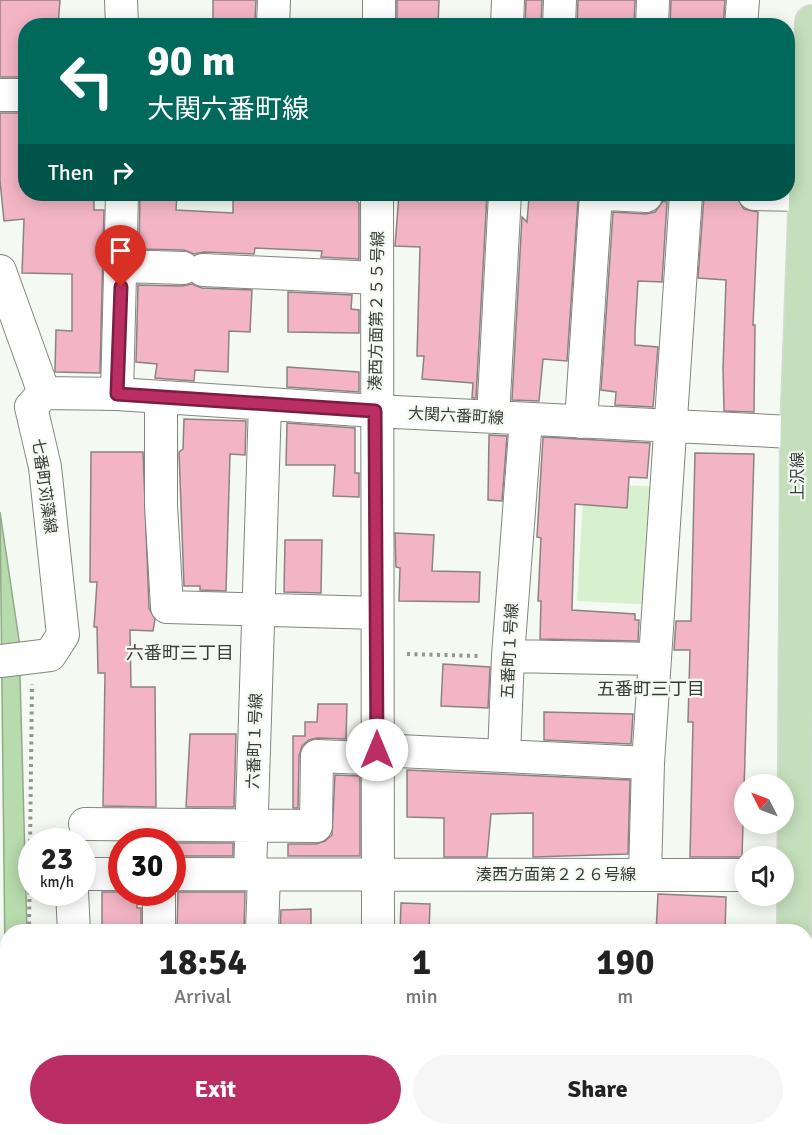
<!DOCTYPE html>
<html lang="en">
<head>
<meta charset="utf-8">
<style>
	:root { --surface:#fff; --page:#f6f6f6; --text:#222; --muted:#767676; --accent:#ba2e64 }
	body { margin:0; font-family:Signika,"Noto Sans JP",sans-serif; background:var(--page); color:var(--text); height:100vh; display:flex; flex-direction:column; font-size:22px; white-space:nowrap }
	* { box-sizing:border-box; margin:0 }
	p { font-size:20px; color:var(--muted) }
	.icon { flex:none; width:33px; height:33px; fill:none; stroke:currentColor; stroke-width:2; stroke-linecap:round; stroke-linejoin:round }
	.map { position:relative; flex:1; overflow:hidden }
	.side { position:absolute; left:0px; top:924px; width:813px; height:212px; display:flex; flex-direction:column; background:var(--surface); border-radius:24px 24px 0 0; box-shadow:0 3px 15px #0003 }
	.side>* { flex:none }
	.guide { position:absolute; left:18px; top:18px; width:777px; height:183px; border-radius:24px; box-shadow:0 3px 15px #0003; background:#00695c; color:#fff; overflow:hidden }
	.needle { width:39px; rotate:312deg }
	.tools { position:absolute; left:734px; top:774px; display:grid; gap:12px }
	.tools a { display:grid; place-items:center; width:60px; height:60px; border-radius:50%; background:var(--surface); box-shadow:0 3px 15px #0003; font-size:30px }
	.speed { position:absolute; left:18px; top:828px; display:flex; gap:12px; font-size:30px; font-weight:700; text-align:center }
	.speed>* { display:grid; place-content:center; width:78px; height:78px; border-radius:50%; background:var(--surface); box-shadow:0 3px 15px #0003; line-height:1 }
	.speed small { font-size:15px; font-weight:400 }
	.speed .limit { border:9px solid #d22; background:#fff; color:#111 }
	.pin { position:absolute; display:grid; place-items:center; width:51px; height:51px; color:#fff; margin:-62px -26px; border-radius:50% 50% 50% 0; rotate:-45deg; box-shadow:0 0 6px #0007 }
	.pin .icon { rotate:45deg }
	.me { position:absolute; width:66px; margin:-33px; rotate:0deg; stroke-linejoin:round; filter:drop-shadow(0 0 4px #0008) }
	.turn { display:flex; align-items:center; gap:21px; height:126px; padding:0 30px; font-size:27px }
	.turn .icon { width:78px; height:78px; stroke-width:2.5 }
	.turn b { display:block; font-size:42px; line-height:51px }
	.then { display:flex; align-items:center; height:57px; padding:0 30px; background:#0003; gap:12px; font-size:22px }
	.eta { display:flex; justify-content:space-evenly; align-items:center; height:102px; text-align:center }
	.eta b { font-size:36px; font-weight:800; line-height:42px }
	.action { display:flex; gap:12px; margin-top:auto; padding:12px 30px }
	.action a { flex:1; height:69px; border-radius:36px; background:var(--accent); color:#fff; font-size:24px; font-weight:800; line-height:69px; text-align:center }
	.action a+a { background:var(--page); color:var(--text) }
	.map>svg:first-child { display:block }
	.green { fill:#d7f1ce }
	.water { fill:#b7dbac; stroke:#91ab89; stroke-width:1.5 }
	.building { fill:#f3b5c5; stroke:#8b8284; stroke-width:1.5 }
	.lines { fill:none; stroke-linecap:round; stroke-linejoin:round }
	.minor-casing { stroke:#818680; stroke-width:34 }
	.major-casing { stroke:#d7d8d7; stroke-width:36 }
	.path { stroke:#929691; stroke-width:4; stroke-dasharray:3 4.5; stroke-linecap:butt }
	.minor { stroke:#fff; stroke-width:32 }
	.major { stroke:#c4dfbb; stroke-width:33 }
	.route-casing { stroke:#791e41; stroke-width:15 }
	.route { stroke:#ba2e64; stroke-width:10 }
	.labels { text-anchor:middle; stroke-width:4.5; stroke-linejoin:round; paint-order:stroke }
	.street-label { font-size:16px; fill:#383b38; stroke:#f4faf2 }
	.neighbourhood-label { font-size:18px; fill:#383b38; stroke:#f4faf2 }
</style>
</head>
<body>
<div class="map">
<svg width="812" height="1135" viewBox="0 0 812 1135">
	<rect width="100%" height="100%" fill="#f4faf2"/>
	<path class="green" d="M584 483 661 487 654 605 577 601Z
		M91 1128H156V1135H91Z"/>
	<path class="water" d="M0 512 19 640 27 931 8 932V1128H32V1135H7Z"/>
	<path class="building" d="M0 0H60L58 26H26V77H0Z
		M213 0H256L255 20 213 21Z
		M397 0H439L438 26H397Z
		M526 0H542L541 26H525Z
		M578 0H635L634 26H577Z
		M671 0H725L723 26H670Z
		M0 113H19L26 194H94V210H104L100 373 55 372 56 330 72 331V274L22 273 24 219 4 221 0 181Z
		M140 194H177L176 210 233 213V194H349L359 203V259L321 257 322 251 255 248 254 254 204 252 194 254 184 250 139 249Z
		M399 194H487L476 398H472L473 383 422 379 424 356H417L420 247 395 246Z
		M704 196 737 198 744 209 758 212 753 325H755L754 412 724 411 723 369 726 280 698 278Z
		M529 197 578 200 567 361 543 359 539 401 512 400 522 217 527 222Z
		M663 201 667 202 662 282 638 281 635 331V345L658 347 653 407 615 405 616 392 601 390 613 212 646 214 655 212Z
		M192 284 202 288 252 290 250 332 229 331 228 372 195 370 194 381 155 378 157 364 136 362 138 285 182 286Z
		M288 292 352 295 351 309 359 310V333L288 332Z
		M287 367 359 372V392L287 387Z
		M184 419 246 421 245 455 230 454 226 591 200 590V586H184L179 452 183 449Z
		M287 423 355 428V473H359V497L333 496 335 465H286Z
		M489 435 507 436 502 501 488 500Z
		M543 437 650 443 647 478 629 477 627 508 575 504 572 610 635 614V620H639L638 641 540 639 541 601H538L541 538 537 537Z
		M91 452H143L149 608 155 619 153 631 130 630 131 687H155L156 807 103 806 105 673H98L97 627H94L97 582H90Z
		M695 453 754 454 742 857H690L693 722H688L690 650H674L676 621H691Z
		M395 533 434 535 432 571 480 572 479 602 399 601 400 568 396 567Z
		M285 540H322L321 593 284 592Z
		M443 664 490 667 488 708 441 706Z
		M318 704H347L346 739 317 738 309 740 302 746 299 756 298 808H293V736H305V722H317Z
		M544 712 633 714 631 744 544 740Z
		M190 734H236L234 807H186Z
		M407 770 630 780 628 854 533 857V813L491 814 487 857H444V818L407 817Z
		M335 775 360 776V856H288V844H316L325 841 332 835Z
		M172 843H233V856H172Z
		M102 892H137V908H141V932H102Z
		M178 892H245L244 932H177Z
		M658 894 726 897 725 932H656Z
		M401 903 430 904 429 932H400Z
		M311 909V932H280L281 910Z"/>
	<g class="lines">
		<defs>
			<path id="minor" d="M121 0 122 26
				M273 26 274 0
				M379 26V0
				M507 26 508 0
				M559 26 560 0
				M652 26 653 0
				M741 26 743 0
				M0 95H26
				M377 194 378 932
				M606 194 646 196V194
				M754 194 806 195
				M122 266 183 268
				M203 270 377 278
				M0 271 44 393
				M44 393 117 394 375 411 812 433
				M117 394 122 194
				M161 397V505L167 607 377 613
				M493 417 505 194
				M581 422 596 194
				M508 656 655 659
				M0 661 50 655 63 635 45 467 31 407 44 393
				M504 756 648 763
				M85 824 316 826 317 756 366 758 377 750 504 756 508 656 526 419
				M82 874H122
				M172 874 645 875 648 763 686 194
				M250 874 265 404
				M645 875H744
				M72 892 74 932
				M159 932V892
				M262 932 264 874
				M806 1084H812
				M374 1135V1128
				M655 1135V1128"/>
			<path id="major" d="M794 932 797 433 812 22
				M792 1135V1128"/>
		</defs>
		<use href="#minor" class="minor-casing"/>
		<use href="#major" class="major-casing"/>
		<path class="path" d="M407 654 480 656
			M29 932 32 684
			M50 1128V1135"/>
		<use href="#minor" class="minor"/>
		<use href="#major" class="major"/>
	</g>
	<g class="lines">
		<defs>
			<path id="route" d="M121 287 117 394 375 411 377 750"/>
		</defs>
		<use href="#route" class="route-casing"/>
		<use href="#route" class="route"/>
	</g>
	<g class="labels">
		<g class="street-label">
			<text transform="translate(376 311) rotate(-89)" y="6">湊西方面第２５５号線</text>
			<text transform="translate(456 415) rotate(3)" y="6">大関六番町線</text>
			<text transform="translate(797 476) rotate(-90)" y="6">上沢線</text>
			<text transform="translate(45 486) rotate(82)" y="6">七番町苅藻線</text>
			<text transform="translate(509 651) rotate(-87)" y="6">五番町１号線</text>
			<text transform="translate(254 741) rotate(-88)" y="6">六番町１号線</text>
			<text x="556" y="880">湊西方面第２２６号線</text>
		</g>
		<g class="neighbourhood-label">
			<text x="180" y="659">六番町三丁目</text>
			<text x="651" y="695">五番町三丁目</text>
		</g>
	</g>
</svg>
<div class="tools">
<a><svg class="needle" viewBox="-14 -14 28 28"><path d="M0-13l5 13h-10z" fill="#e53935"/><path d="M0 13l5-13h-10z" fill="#767676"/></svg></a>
<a><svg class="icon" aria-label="sound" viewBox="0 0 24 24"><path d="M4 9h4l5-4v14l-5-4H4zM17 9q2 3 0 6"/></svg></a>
</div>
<div class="speed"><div>23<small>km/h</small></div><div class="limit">30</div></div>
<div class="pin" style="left:121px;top:287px;background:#d93025"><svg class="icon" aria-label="arrive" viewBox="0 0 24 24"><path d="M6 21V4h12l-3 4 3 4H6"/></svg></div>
<svg class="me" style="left:377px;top:750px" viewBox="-20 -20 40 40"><circle r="19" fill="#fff"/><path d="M0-13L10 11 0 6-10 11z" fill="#ba2e64"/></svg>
<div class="guide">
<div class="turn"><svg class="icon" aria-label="left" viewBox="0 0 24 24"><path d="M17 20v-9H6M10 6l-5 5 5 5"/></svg><div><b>90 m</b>大関六番町線</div></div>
<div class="then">Then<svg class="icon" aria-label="right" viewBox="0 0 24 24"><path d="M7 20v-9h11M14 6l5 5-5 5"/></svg></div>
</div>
<section class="side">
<div class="eta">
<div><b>18:54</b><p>Arrival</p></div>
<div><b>1</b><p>min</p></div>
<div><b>190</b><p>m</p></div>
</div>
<div class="action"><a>Exit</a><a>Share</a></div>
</section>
</div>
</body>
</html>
